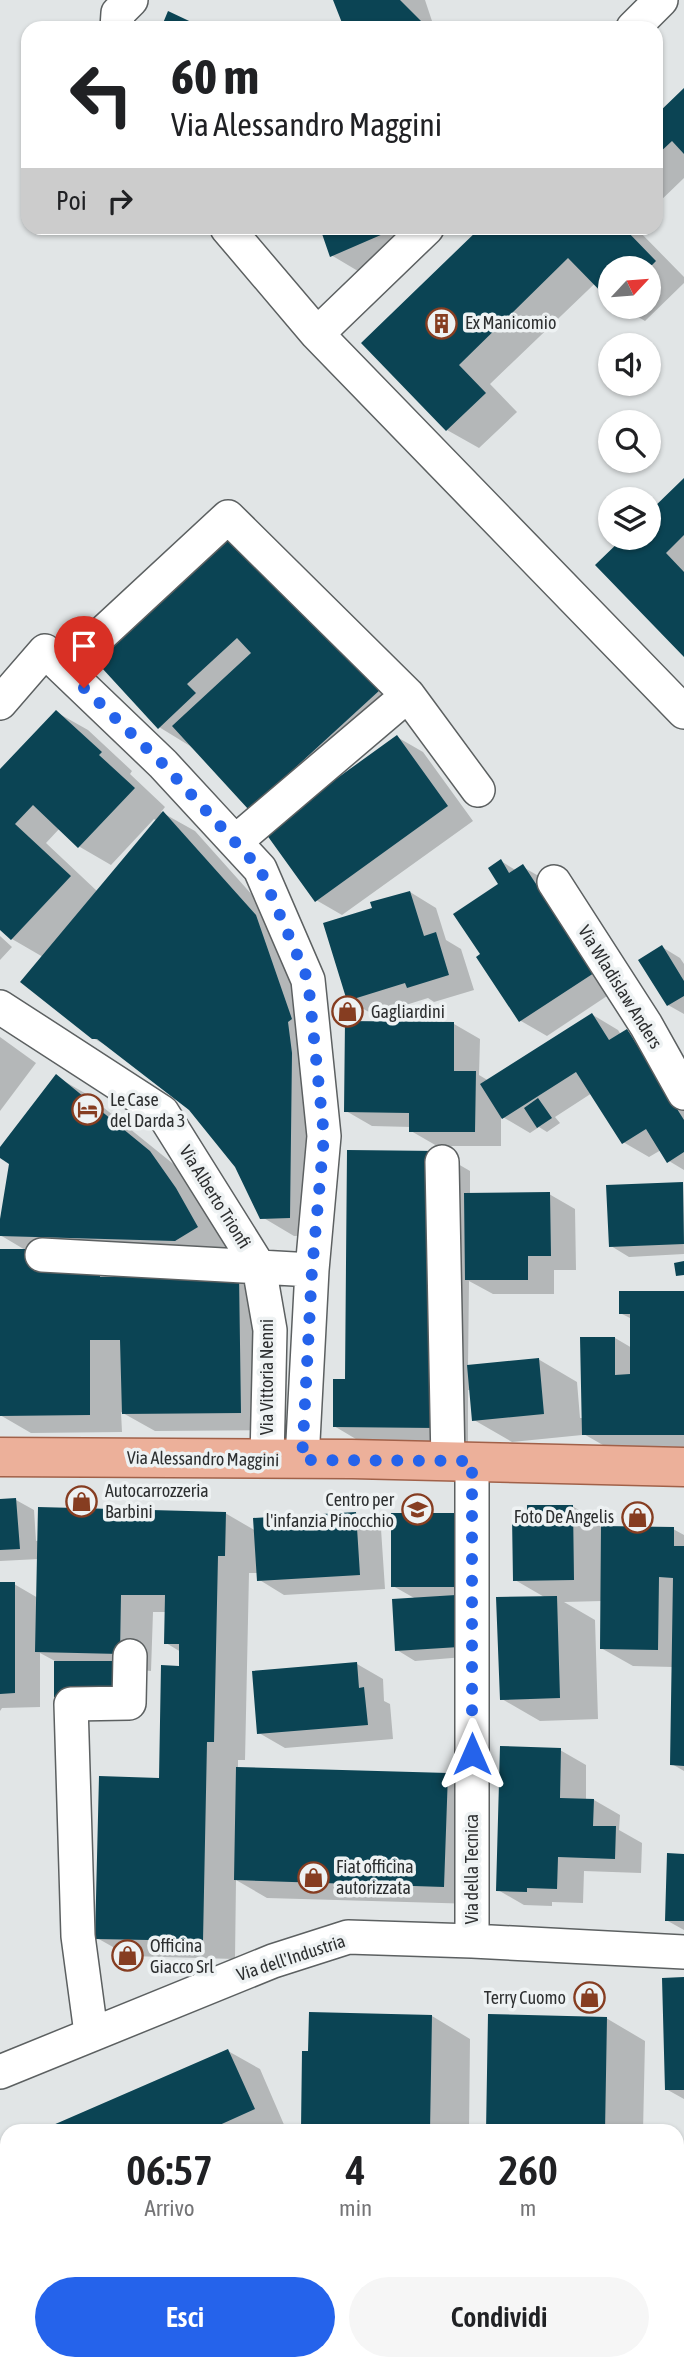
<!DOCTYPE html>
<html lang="it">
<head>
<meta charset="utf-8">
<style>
	:root { --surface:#fff; --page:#f6f6f6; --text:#202124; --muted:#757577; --accent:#2563eb }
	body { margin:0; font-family:"Asap Condensed",sans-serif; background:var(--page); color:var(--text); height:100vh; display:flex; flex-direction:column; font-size:26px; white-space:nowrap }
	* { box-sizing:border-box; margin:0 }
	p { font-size:23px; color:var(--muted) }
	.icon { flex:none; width:38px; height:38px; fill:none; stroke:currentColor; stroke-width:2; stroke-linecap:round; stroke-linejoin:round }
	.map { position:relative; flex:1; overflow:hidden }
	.sheet { position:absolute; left:0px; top:2124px; width:684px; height:247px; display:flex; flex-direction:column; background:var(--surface); border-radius:21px 21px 0 0; box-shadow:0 2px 5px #0004 }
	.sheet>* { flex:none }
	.hud { position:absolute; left:21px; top:21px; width:642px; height:214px; border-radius:21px; box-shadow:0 2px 5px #0004; background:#fff; color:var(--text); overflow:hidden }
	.needle { width:46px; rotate:64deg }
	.buttons { position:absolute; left:598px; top:256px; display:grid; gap:14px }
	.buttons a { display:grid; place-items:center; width:63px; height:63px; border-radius:50%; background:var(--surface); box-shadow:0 2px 5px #0004; font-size:35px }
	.pin { position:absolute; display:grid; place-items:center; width:60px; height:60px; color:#fff; margin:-72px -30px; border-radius:50% 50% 50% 0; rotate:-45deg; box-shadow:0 0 7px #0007 }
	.pin .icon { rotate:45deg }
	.me { position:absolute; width:77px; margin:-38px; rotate:0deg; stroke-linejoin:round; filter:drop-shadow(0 0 5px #0008) }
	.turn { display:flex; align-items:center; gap:24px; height:147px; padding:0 35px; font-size:32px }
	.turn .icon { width:91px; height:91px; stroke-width:2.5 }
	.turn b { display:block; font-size:49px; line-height:60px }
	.then { display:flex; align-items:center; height:66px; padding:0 35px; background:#0003; gap:14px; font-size:26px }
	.eta { display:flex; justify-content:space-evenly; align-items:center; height:119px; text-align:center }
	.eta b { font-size:42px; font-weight:600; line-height:49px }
	.button { display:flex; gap:14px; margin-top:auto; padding:14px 35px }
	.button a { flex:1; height:80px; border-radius:42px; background:var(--accent); color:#fff; font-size:28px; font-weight:600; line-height:80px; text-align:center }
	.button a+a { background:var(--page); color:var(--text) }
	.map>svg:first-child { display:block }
	.shadow { fill:#0003; fill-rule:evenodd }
	.building { fill:#0b4454 }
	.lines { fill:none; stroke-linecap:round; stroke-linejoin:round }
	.minor-casing { stroke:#5c6061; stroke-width:36 }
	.major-casing { stroke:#a16149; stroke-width:41 }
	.minor { stroke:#fff; stroke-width:33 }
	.major { stroke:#ecb09a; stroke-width:38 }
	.route { stroke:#2563eb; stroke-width:12; stroke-dasharray:0 21.6 }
	.labels { text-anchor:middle; stroke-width:7; stroke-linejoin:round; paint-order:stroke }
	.poi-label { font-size:18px; fill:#2d2f30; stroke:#eef2f3; text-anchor:start }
	.street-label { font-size:18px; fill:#2d2f30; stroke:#eef2f3 }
</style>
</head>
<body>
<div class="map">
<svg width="684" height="2370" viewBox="0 0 684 2370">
	<rect width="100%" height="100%" fill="#e1e5e6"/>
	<path class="shadow" d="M335 0H425L432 21 439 28H346Z
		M684 90V178L656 205V117Z
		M322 228H413L363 274 331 255Z
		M482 228H636L684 277V283L645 321 620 306H649V268H611L490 384 517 412 479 448 447 430 363 343Z
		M684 481V655L649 537Z
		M212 544 411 708 329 784 330 786 397 737 423 752 473 821 342 915 316 900 276 824 190 746 159 727Z
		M56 712 88 730 132 771 130 774 165 807 161 812 195 831 288 935 321 1235 294 1236 262 1217 237 1166 190 1109 116 1051 93 1038 43 957 12 939 0 928V772ZM154 819 157 821 98 892 46 843 60 828 80 847 111 865Z
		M501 861 517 871 523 867 549 882 619 988 547 1036 521 1021 479 957 483 955 501 885Z
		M410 892 436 908 446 940 461 949 474 990 434 1002 428 998 374 1015 348 1000 374 910Z
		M0 936 12 947 0 960Z
		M662 947 680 958 684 964V1014L668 1005Z
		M593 1015 618 1030 621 1035 627 1031 653 1046 684 1096V1170L669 1161 661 1150 649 1157 623 1142 592 1093 555 1117 560 1123 547 1132 539 1127 530 1133 501 1116V1146H437L411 1131V1127L372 1126 346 1111 454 1024 480 1039 479 1075 489 1081Z
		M0 1037 36 1063 0 1111Z
		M57 1077 88 1095 182 1171 229 1246 207 1258 100 1269 117 1279 238 1277 270 1296 272 1430 155 1431 121 1412 122 1432 31 1433 0 1415V1251H27L0 1235 11 1163 0 1155V1150Z
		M439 1153 470 1171V1195L549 1194 575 1209 576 1270H554V1294H493L469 1281 468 1366 538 1359 577 1382 580 1418H583L615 1338 632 1348V1319L620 1313 684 1293V1456H622L582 1433V1435L512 1442 474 1420 471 1390H468V1446L366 1445 334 1426 347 1381Z
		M683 1184 684 1254 629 1257 611 1246Z
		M16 1500 34 1510 36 1541 225 1513 256 1531 355 1514 381 1529 385 1589 284 1595 258 1579V1573H249L245 1760H238V1769L447 1775 479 1793 476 1904 267 1898 236 1880 235 1959 129 1956 97 1938 161 1779 181 1668V1652L166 1643V1612H153L151 1671 55 1661 40 1653V1707L2 1708 0 1711V1584H14L38 1598 39 1559 0 1561V1501Z
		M572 1506 610 1528 673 1529 684 1535V1771L672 1764 673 1667 633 1666 601 1648 602 1601 564 1602 595 1620 598 1719 540 1721 502 1699 546 1598 515 1580 529 1518Z
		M455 1515 473 1526 477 1656 415 1661 397 1650 416 1599 393 1586Z
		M357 1664 383 1679 384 1701 390 1704 393 1739 285 1748 259 1733Z
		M560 1750 586 1765V1800H594L620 1815 619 1830 642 1843 641 1873 584 1871 583 1903 552 1902V1906L524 1905 498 1890Z
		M684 1855V1930L666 1920Z
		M684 1979V2099L666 2089Z
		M432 2016 470 2039 469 2132H308L302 2128Z
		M606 2018 645 2041 643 2132H487Z
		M228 2051 260 2069 285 2127 276 2132H43Z
		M0 2357 4 2370H0Z
		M45 2364H124L110 2370H52Z
		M218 2364H331L333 2370H200Z
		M365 2364H628V2370H366Z"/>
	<path class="building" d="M333 0H400L428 28H344Z
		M168 11 204 28H161Z
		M684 88V154L672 141 656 156V115Z
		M320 228H389L390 231 330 257Z
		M480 228H624L656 261 649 268H611V302L568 258 459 365 486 393 446 431 361 343Z
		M684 478V535L666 553 684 572V657L595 565 624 537H649V512Z
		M235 529 381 689 249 810 172 726 251 653 237 638 187 684 196 693 158 729 90 655Z
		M56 710 102 752 99 755 135 788 78 848 33 805 15 824 71 876 11 940 0 930V769Z
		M397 735 448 806 315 902 264 831Z
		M163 811 256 915 292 1019 288 1022 292 1053 290 1218 260 1219 235 1167 189 1110 97 1039H92L20 982Z
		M501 859 509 873 523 864 594 973 519 1022 476 957 480 954 453 914 498 884 488 868Z
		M410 891 424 936 436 932 449 975 407 988 405 983 347 1001 323 923 372 908 370 902Z
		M662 945 684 981V996L667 1006 638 960Z
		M592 1013 609 1040 627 1029 684 1120V1152L667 1163 646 1129 622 1144 576 1072 502 1119 480 1084Z
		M345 1021 454 1022V1071H476L475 1132H409V1113L344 1112Z
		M56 1074 150 1151 176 1188 198 1227 175 1241 0 1236V1219L9 1164 0 1158V1147Z
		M538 1098 552 1118 537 1128 524 1108Z
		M347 1150 439 1151 436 1428 333 1427V1379H345Z
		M683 1182 684 1244 609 1247 606 1185Z
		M550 1192 551 1256H528V1280H465L464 1193Z
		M0 1249H38L100 1267V1277L239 1275 241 1413 122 1414 120 1340H90V1415L0 1416Z
		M684 1261V1275L676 1276 674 1263Z
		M619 1291H684V1435H582L580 1337H615V1375L630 1374V1314H619Z
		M539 1358 544 1414 472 1421 467 1365Z
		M16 1498 20 1549 0 1550V1499Z
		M527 1505H573L574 1580 513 1581 512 1516H527Z
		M38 1507 226 1512 225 1556H218L214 1742H207L203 1941 95 1939 99 1776 159 1778 161 1665 179 1666V1644H164L165 1595H121L120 1654 35 1652Z
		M356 1512 360 1575 257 1581 253 1518Z
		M391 1513H455V1587H391Z
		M601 1526 674 1527V1546H684V1766L670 1765 673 1578 659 1577 658 1650 600 1649Z
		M0 1582H15V1693L0 1694Z
		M456 1595 459 1647 395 1651 392 1599Z
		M557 1596 560 1698 500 1700 496 1597Z
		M54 1661H125V1697H54Z
		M357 1662 359 1688 364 1687 368 1725 257 1734 252 1671Z
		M500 1746 561 1748 560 1798 594 1799 593 1826H616L615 1859 558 1857 557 1889 527 1888V1892L496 1891Z
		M236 1767 448 1773 444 1887 234 1880Z
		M667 1853 684 1854V1921H665Z
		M684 1977V2090H665L662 1978Z
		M309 2012 432 2015 430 2132H307V2129H301L302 2051H308Z
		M488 2014 607 2017 605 2132H486Z
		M228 2049 255 2109 204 2132H37Z
		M7 2145V2214L0 2198V2148Z
		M7 2242V2282L0 2266V2245Z
		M212 2364H306L308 2370H196Z
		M363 2364H596V2370H364Z"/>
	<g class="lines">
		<defs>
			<path id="minor" d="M117 28 118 13 131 0
				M633 28 661 0
				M227 228 317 334
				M427 228 317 334 684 712
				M64 669 228 517 408 695 235 842
				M408 695 478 790
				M0 703 45 651 163 764 260 869 308 980 324 1136 312 1270 302 1460
				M554 882 646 1025 684 1093
				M0 1007 162 1112 259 1267
				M442 1162 448 1462
				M42 1255 259 1267
				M267 1459 270 1330 259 1267 312 1270
				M472 1941V1461
				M91 2033 78 1936 71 1704 129 1703 130 1656
				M0 2072 273 1961 348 1937 472 1941 684 1952"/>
			<path id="major" d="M0 1457 352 1459 684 1467"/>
		</defs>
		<use href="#minor" class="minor-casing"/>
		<use href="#major" class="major-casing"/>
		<use href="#minor" class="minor"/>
		<use href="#major" class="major"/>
	</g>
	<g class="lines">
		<path class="route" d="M84 688 163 764 260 869 308 980 324 1136 312 1270 302 1460 472 1461V1754"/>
	</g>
	<defs>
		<symbol id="building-ring" viewBox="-11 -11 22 22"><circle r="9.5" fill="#eef2f3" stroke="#863d21" stroke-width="1.5"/><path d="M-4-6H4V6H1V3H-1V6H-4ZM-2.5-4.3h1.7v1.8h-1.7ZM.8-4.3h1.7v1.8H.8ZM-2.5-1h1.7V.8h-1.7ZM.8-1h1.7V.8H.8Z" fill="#863d21"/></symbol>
		<symbol id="shop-ring" viewBox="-11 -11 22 22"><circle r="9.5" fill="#eef2f3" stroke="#863d21" stroke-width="1.5"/><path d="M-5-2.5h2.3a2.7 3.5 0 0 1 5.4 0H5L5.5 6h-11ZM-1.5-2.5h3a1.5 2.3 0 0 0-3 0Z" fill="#863d21"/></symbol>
		<symbol id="hotel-ring" viewBox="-11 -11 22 22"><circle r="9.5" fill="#eef2f3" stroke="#863d21" stroke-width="1.5"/><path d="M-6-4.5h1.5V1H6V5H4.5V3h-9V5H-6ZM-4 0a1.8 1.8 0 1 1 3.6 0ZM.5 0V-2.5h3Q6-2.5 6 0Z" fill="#863d21"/></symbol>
		<symbol id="school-ring" viewBox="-11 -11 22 22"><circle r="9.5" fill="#eef2f3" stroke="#863d21" stroke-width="1.5"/><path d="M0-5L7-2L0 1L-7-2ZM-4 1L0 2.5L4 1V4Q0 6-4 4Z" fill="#863d21"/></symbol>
	</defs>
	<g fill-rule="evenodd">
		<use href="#building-ring" x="424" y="306" width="35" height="35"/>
		<use href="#shop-ring" x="330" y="994" width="35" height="35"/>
		<use href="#hotel-ring" x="70" y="1092" width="35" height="35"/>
		<use href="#shop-ring" x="64" y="1484" width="35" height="35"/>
		<use href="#school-ring" x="400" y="1492" width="35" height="35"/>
		<use href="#shop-ring" x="620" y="1500" width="35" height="35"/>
		<use href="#shop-ring" x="296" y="1860" width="35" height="35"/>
		<use href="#shop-ring" x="110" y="1938" width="35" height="35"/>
		<use href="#shop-ring" x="572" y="1980" width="35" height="35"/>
	</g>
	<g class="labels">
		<g class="poi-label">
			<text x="465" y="329">Ex Manicomio</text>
			<text x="371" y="1018">Gagliardini</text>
			<text x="110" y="1106">Le Case<tspan x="110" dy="21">del Darda 3</tspan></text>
			<text x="105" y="1497">Autocarrozzeria<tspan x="105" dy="21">Barbini</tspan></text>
			<text x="394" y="1506" text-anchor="end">Centro per<tspan x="394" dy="21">l'infanzia Pinocchio</tspan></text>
			<text x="614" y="1523" text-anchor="end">Foto De Angelis</text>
			<text x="336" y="1873">Fiat officina<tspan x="336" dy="21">autorizzata</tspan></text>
			<text x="150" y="1952">Officina<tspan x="150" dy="21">Giacco Srl</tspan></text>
			<text x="566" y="2004" text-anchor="end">Terry Cuomo</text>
		</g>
		<g class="street-label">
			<text transform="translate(620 987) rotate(58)" y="6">Via Wladislaw Anders</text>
			<text transform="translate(215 1197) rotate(58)" y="6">Via Alberto Trionfi</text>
			<text transform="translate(267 1377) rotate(-90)" y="6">Via Vittoria Nenni</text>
			<text transform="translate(203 1459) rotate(1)" y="6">Via Alessandro Maggini</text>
			<text transform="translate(472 1869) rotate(-90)" y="6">Via della Tecnica</text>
			<text transform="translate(291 1958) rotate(-18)" y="6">Via dell'Industria</text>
		</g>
	</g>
</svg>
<div class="buttons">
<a><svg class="needle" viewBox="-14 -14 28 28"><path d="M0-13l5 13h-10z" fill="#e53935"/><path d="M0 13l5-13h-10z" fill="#757577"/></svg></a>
<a><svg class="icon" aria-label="sound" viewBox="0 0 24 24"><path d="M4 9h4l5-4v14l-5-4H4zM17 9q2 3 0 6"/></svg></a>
<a><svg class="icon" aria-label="search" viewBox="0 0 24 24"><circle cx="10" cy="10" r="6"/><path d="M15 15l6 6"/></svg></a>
<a><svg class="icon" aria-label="layers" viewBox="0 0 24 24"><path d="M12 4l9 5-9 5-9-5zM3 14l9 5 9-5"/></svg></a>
</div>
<div class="pin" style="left:84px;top:688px;background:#d93025"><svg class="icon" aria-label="arrive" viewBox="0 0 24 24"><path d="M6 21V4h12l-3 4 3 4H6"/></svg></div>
<svg class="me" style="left:472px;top:1754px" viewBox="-20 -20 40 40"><path d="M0-17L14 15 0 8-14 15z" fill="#2563eb" stroke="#fff" stroke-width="4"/></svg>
<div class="hud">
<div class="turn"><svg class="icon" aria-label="left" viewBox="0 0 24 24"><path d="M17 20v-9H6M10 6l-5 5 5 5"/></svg><div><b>60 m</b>Via Alessandro Maggini</div></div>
<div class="then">Poi<svg class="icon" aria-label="right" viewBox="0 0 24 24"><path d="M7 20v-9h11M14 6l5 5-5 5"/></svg></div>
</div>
<section class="sheet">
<div class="eta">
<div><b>06:57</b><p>Arrivo</p></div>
<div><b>4</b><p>min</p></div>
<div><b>260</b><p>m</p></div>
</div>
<div class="button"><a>Esci</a><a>Condividi</a></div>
</section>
</div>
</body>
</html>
